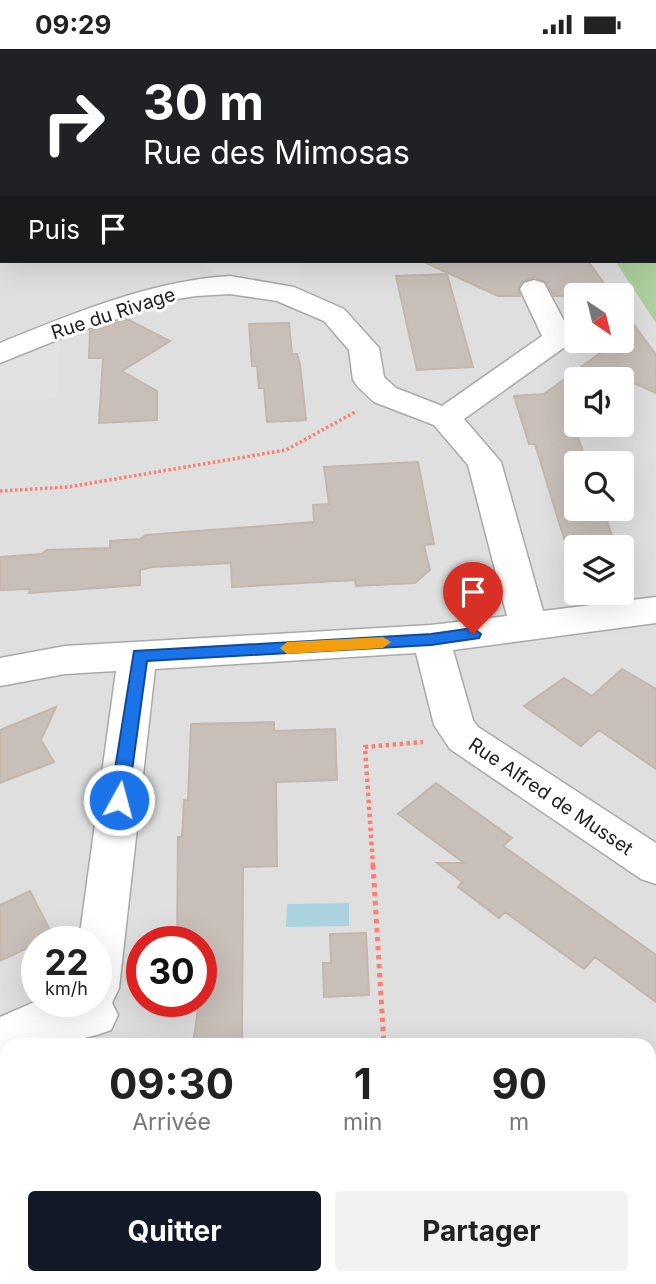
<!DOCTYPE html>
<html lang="fr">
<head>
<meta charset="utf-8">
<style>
	:root { --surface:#fff; --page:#f2f2f2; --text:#222; --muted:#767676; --accent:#111827 }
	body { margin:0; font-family:Inter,sans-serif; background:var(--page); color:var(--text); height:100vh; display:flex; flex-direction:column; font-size:26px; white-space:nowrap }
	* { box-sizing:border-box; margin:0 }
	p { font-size:23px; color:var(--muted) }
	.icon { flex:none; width:38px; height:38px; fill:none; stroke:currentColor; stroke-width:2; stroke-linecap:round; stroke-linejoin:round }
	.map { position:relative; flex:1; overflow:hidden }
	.details { position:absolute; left:0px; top:989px; width:656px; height:247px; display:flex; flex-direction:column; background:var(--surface); border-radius:21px 21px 0 0; box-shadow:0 7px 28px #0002 }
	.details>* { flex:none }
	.hud { position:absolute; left:0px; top:0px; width:656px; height:214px; box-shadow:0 7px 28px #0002; background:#202124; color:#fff; overflow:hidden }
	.needle { width:46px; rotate:145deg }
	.buttons { position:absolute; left:564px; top:234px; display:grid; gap:14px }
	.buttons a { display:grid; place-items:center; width:70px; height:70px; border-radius:7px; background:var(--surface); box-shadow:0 7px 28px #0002; font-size:35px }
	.speed { position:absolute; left:21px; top:877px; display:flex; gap:14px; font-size:35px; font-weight:700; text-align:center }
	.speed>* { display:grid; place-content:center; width:91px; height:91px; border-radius:50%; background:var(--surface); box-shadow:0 7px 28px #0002; line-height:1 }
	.speed small { font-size:18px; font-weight:400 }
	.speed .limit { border:10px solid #d22; background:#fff; color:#111 }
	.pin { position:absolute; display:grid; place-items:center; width:60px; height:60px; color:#fff; margin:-72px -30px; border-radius:50% 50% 50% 0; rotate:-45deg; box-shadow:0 0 7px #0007 }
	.pin .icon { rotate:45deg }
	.me { position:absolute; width:77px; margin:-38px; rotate:7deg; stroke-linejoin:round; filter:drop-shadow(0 0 5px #0008) }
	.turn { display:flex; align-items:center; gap:24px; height:147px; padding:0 28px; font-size:32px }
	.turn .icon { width:91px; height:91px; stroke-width:2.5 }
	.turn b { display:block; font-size:49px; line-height:60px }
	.then { display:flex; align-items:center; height:66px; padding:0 28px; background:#0003; gap:14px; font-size:26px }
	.eta { display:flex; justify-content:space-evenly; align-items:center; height:119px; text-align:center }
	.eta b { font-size:42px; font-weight:700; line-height:49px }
	.cta { display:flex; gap:14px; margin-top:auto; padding:14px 28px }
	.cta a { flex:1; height:80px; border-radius:7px; background:var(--accent); color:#fff; font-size:28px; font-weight:700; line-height:80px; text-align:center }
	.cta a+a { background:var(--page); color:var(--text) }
	.status { display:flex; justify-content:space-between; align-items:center; height:49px; padding:0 35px; background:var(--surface); direction:ltr }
	.status svg { height:19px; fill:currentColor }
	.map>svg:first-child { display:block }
	.residential { fill:#e0dfdf; fill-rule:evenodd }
	.forest { fill:#add19e }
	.parking { fill:#e2e2e2 }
	.water { fill:#aad3df }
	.building { fill:#c7bfb8; stroke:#c4b6ab; stroke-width:2 }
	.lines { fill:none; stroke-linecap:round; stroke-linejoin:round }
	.street-casing { stroke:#a9a9a9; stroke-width:3 }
	.secondary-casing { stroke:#707d05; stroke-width:3 }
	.path-far3 { stroke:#fa8072; stroke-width:2.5; stroke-dasharray:2.5 2.5; stroke-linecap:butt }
	.path-far2 { stroke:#fa8072; stroke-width:3.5; stroke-dasharray:2.5 2.5; stroke-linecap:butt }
	.path-far1 { stroke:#fa8072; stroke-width:4.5; stroke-dasharray:3.5 3.5; stroke-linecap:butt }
	.path { stroke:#fa8072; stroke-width:5; stroke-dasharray:4.5 4.5; stroke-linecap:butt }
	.street { fill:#fff; fill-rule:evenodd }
	.secondary { fill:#f7fabf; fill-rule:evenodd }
	.route { fill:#1a73e8; stroke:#114b97; stroke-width:2 }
	.slow { fill:#f59e0b }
	.labels { text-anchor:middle; stroke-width:6; stroke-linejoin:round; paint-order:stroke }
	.street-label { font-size:19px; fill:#222; stroke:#fff }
</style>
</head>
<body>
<div class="status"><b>09:29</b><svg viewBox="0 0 49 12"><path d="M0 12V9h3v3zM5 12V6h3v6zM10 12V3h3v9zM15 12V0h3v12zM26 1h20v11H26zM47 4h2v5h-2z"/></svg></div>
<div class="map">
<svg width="656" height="1235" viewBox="0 0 656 1235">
	<rect width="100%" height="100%" fill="#f2efe9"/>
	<path class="residential" d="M0 0H619L2 2V212H615L656 274V1235H0ZM576 247H621V292H576ZM576 331H621V376H576ZM576 415H621V460H576ZM576 499H621V544H576ZM37 892H96V952H37ZM142 892H201V952H142ZM7 996H649V1228H7Z"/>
	<path class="forest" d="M655 37 656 38V274L615 212H654Z"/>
	<path class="parking" d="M241 212H301L300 246 230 236 203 215Z
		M62 279 56 348 0 349V305Z"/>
	<path class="water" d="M349 854V877L286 878 287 855Z"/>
	<path class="building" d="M422 212H588L613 247H576V251L573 247H554L546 233 535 228 522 233 518 239 520 247H498Z
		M447 225 473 318 417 321 396 227Z
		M621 258 656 306V344L629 332 621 337V331H576V371L573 373 587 415H576V460H603L616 499H567L535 395H529L514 347 544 345 607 299 603 292H621Z
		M127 270 170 292 122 322 157 342V371L99 374 103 309H89L90 282Z
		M289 274 292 305H297L300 315 306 371 267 373 264 339H259L257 317H252L249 275Z
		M418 413 434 495 424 496 430 521 415 534 356 537 355 531 232 538 231 514 152 518 140 521V536L29 544 30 540 0 541V508L42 505 47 501 110 499V492L140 490 146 486 314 473 313 456 329 455 324 418Z
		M622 620 656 640V720L599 681 581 697 524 657 564 629 592 647Z
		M56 658 41 691 54 713 0 734V681Z
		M274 673V682L335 680 337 731 276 733 277 817 243 818 242 996H193L199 952H201V892H177L178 788H182L184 751H188L191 675Z
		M436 734 512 789 503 797 656 906V953L595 908 584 920 505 863 499 869 458 838 462 833 437 814H464L398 765Z
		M30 842 53 887 0 912V856Z
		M366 884 369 946 324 948 323 914H331L330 885Z"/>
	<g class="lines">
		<defs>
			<path id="street" d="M27 0H50L26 2Z
				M230 227 294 238 344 260 379 299 384 328 396 339 442 357 542 287 520 240 524 234 534 231 544 234 573 289 569 295 464 370 501 413 543 562 656 548V574L453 601 473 671 478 678 656 794V835L641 830 450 700 434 676 416 604 155 620 119 939 112 954 118 966 111 981C77 994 42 996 7 996V1011L0 1014V968L32 954 96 952V892H79L116 622 65 625 0 637V609L65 597 431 576 507 567 468 416 434 376 374 353 358 338 353 331 349 301 324 272 277 252 230 245 196 247 177 250 72 285 0 314V294C74 264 150 232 230 227Z
				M37 1228H91L90 1235H36Z"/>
			<path id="secondary" d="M572 0H598L571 2Z
				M0 193H2L0 210Z"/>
		</defs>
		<use href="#street" class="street-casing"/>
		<use href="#secondary" class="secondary-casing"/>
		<path class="path-far3" d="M0 45 2 41"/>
		<path class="path-far2" d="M0 442 68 438 286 401 357 362"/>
		<path class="path-far1" d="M373 817 365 698 423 693"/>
		<path class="path" d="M373 816 384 996
			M396 1228 397 1235"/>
		<use href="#street" class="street"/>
		<use href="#secondary" class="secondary"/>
	</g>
	<path class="route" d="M473 579 481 585 479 589 431 596 147 612 128 751 125 756H113L110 751 134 602 431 585Z"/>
	<path class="slow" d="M383 588 391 593 383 599 287 605 280 599 287 593Z"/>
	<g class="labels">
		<g class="street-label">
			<text transform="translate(113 264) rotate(-18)" y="7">Rue du Rivage</text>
			<text transform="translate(551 747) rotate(34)" y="7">Rue Alfred de Musset</text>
		</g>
	</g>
</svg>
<div class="buttons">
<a><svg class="needle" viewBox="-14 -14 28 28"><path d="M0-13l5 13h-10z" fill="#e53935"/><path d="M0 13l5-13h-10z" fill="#767676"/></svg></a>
<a><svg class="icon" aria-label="sound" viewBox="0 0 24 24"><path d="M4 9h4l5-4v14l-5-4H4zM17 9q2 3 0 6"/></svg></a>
<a><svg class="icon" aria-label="search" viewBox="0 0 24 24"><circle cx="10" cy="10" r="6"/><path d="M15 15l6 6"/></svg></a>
<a><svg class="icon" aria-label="layers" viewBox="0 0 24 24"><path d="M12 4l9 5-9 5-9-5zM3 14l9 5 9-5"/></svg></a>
</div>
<div class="speed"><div>22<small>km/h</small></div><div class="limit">30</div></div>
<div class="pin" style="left:473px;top:585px;background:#d93025"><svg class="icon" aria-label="arrive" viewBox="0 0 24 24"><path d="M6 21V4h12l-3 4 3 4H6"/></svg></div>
<svg class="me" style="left:119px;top:751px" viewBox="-20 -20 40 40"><circle r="17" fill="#1a73e8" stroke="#fff" stroke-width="3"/><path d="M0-11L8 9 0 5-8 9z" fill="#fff"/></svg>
<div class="hud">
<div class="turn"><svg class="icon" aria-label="right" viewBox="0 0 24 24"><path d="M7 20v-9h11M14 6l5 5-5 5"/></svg><div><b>30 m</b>Rue des Mimosas</div></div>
<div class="then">Puis<svg class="icon" aria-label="arrive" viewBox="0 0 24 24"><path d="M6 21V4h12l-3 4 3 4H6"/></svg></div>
</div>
<section class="details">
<div class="eta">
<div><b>09:30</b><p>Arrivée</p></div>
<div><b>1</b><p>min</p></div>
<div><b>90</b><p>m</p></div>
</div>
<div class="cta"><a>Quitter</a><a>Partager</a></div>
</section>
</div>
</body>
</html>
